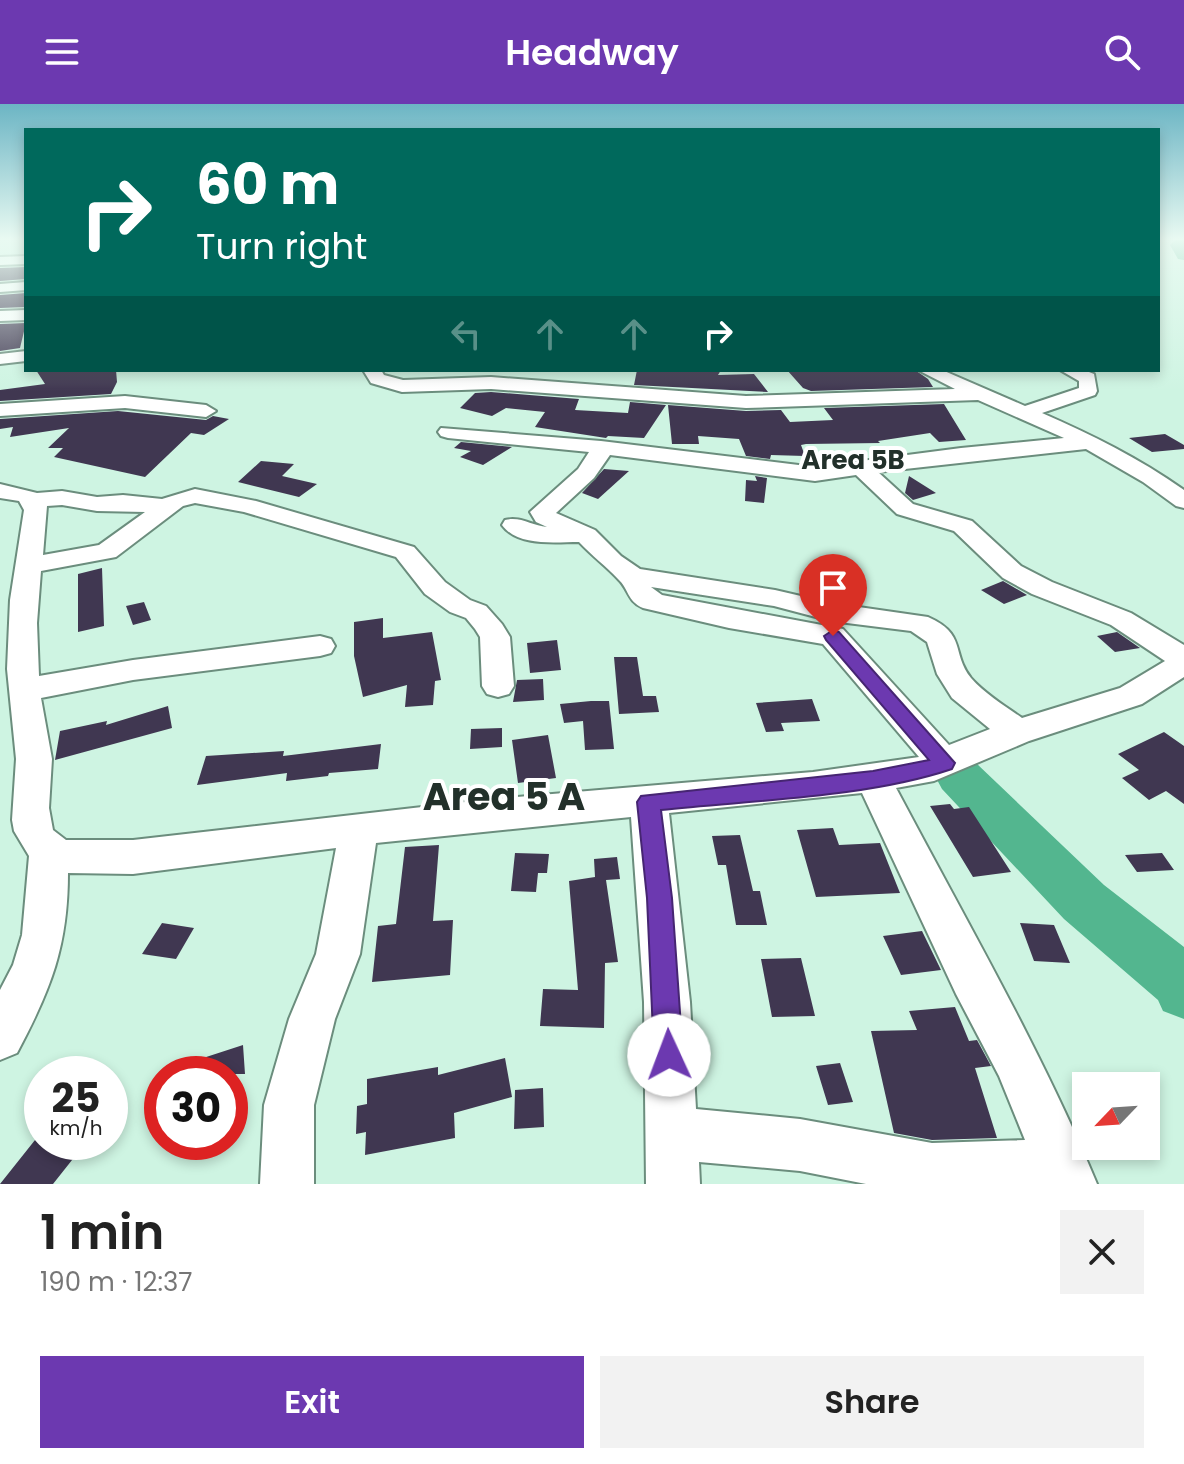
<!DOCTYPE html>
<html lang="en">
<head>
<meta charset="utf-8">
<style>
	:root { --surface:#fff; --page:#f2f2f2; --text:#222; --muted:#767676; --accent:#6c39b0 }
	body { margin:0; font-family:Poppins,sans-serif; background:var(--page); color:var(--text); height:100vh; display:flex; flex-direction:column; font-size:30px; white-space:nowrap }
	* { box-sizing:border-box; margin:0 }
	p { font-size:26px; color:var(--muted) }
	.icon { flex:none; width:44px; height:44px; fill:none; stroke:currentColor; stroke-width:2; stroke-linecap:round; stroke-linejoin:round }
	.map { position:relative; height:1080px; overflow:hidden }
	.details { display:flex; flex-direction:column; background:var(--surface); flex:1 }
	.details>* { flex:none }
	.hud { position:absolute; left:24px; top:24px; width:1136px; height:244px; border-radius:0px; box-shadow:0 4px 12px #0003; background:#00695c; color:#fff; overflow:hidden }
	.needle { width:52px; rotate:245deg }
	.tools { position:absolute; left:1072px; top:968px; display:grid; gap:16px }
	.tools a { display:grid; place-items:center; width:88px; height:88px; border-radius:0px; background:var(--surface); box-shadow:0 4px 12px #0003; font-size:40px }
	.speed { position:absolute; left:24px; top:952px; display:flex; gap:16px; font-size:40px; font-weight:700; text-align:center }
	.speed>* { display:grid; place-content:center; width:104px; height:104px; border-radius:50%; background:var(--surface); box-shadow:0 4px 12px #0003; line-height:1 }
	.speed small { font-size:20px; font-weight:400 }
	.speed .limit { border:12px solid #d22; background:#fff; color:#111 }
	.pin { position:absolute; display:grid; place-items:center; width:68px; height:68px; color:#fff; margin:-82px -34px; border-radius:50% 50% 50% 0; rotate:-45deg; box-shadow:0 0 8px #0007 }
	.pin .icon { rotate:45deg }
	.me { position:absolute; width:88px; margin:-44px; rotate:358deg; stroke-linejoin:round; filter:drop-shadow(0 0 6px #0008) }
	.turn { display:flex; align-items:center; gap:28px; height:168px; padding:0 40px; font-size:36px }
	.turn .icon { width:104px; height:104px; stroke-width:2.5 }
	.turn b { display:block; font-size:56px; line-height:68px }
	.lanes { display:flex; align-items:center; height:76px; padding:0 40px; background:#0003; justify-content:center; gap:40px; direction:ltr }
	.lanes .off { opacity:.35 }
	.round { display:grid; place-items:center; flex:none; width:84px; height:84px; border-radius:0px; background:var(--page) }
	.summary { display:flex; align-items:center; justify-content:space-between; height:136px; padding:0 40px }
	h1 { font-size:48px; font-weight:600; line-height:60px }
	.action { display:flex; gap:16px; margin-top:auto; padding:16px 40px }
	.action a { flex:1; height:92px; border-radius:0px; background:var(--accent); color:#fff; font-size:32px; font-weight:600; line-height:92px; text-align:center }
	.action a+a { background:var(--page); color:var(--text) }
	header { display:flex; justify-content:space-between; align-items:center; height:104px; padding:0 40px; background:var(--accent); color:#fff; font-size:36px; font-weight:600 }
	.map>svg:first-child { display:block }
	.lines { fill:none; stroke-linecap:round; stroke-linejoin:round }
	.river { fill:#53b68f; fill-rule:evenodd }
	.building { fill:#403751 }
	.minor-casing { stroke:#6b8d7d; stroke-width:4 }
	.minor { fill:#fff; fill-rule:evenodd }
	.route { fill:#6c39b0; stroke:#462572; stroke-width:2 }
	.labels { text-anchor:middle; stroke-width:8; stroke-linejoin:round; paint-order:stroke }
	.far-quarter-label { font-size:26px; font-weight:bold; fill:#22302a; stroke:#fff }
	.near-quarter-label { font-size:38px; font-weight:bold; fill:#22302a; stroke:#fff }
</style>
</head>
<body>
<header><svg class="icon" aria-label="menu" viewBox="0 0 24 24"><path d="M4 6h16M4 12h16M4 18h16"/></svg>Headway<svg class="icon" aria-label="search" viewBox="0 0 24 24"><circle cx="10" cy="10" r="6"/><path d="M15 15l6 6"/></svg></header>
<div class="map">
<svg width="1184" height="1080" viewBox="0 0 1184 1080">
	<rect width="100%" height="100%" fill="#cef4e2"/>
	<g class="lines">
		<path class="river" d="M1175 136H1184V156L1178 155 1170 141Z
			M959 654 976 659 1104 781 1184 843V915L1163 907 1158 896 1064 815 942 685 935 672 942 659Z"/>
	</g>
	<path class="building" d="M26 163V175L0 177V164Z
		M26 189V203L0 204V191Z
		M26 219 20 244 0 247V220Z
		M36 266H116L117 278 111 290 0 297V286L45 280Z
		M637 266H721L718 271 754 270 768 288 634 281Z
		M787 266H915L928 275 933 283 811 287 803 284Z
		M491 288 579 295 575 306 628 309 630 298 666 301 644 334 608 332 606 334 535 323 545 308 506 304 492 312 460 304 475 289Z
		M944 300 966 336 939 338 930 329 878 337 880 339 806 340 801 341 805 352 771 351 770 355 746 352 739 335 698 332 699 340H672L668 301 746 307 781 306 790 318 833 316 824 304Z
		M118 307 206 316 213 312 229 315 204 331 191 329 145 373 54 353 63 344H48L69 324 10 333 13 323 0 325V315Z
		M1165 330 1184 341V345L1152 348 1129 334Z
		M461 338 512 343 483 361 460 353 471 347 454 344Z
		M261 357 294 360 282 372 317 380 299 393 238 378Z
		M604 365 629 367 598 395 582 389Z
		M755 372 767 374 764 399 745 397 746 376 757 377Z
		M909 372 936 389 913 396 905 389Z
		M102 464 104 522 78 528V470Z
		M1003 477 1027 491 1004 500 981 486Z
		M144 498 151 516 133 521 126 502Z
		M383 514V534L432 528 441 576 435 577 433 601 405 603 407 581 363 593 354 552V518Z
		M1117 528 1140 544 1115 548 1097 532Z
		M557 536 561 566 530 569 527 539Z
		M614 553H637L643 592H656L659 608 619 610Z
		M543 575 544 596 513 598 517 576Z
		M812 595 820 617 781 619 784 627 766 628 756 599Z
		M591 597H609L614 645 585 646 583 617 564 619 560 600Z
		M168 602 172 624 55 656 60 627 107 617 106 621Z
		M502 624V643L470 645 471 625Z
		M1164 628 1184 642V700L1166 687 1149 696 1122 674 1139 666 1118 650Z
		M548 631 556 674 518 679 512 636Z
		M381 640 378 665 329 669 328 672 286 677 287 669 197 681 206 652 284 647 283 652Z
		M950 700 954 705 969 703 1011 768 973 773 930 702Z
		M833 724 839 741 880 739 900 789 816 793 797 726Z
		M740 731 753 787H760L767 821H736L726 761H718L712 732Z
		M439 741 433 817 453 816 450 871 372 878 378 822 396 820 405 743Z
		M515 749 549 750 547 769H538L536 788 511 787Z
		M1162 749 1174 766 1137 768 1125 751Z
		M617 753 620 775 606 776 618 858 605 859 604 924 540 922 543 885 578 886 569 777 595 773 594 755Z
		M162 819 194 824 176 855 142 850Z
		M1020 819 1054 821 1070 859 1034 857Z
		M922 827 941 866 901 871 883 832Z
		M801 854 815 912 772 913 761 855Z
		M955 903 969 937 977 936 991 962 975 964 997 1034 932 1036 894 1029 871 927 917 926 909 907Z
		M243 941 245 970H200V955Z
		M505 954 512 993 454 1009 455 1034 365 1051 366 1028 356 1030 357 1002 367 1000V975L438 963V971Z
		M840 959 853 998 828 1001 816 962Z
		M543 984 544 1023 514 1025 515 986Z
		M39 1031 42 1038H51L76 1051 53 1080H0Z"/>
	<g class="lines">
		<defs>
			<path id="minor" d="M26 152V160L0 161V153Z
				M26 178V186L0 188V180Z
				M26 206V216L0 217V207Z
				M26 247V257L0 260V250Z
				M363 266H381L384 271 403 276 491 273 746 292 955 285 918 266H942L1025 302 1079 284V277L1060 266H1084L1094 270 1097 287 1095 291 1042 309C1092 331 1139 354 1184 386V404L1176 402 1143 378 1086 345 878 368 913 400 972 417 1021 462 1052 478 1131 509 1184 541V573L1142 600 1029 637 934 677 896 684C965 815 1040 943 1097 1080H866L800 1067 699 1058 700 1080H646L644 898 631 713 376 739 360 850 335 915 314 1001V1080H260L264 1001 289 915 316 850 336 744 133 770 68 769C68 842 51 885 17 949L0 956V886L13 861 22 831 29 752 14 727 12 716 16 655 7 565 10 496 24 406 19 397 0 394V380L37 389 62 387 97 393 123 391 162 395 195 385 256 397 414 443 445 478 470 496 486 502 502 520 510 533 514 582 509 590 498 593 487 590 482 582 480 533 475 525 466 514 450 508 425 490 396 453 244 408 195 399 183 402 116 453 41 467 37 519 39 572 133 556 320 532 331 535 335 542 331 549 320 552 133 576 41 594 52 655 49 704 53 726 66 736H133L492 695 813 668 919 653 823 540 729 524 643 504C627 497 629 485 618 475 606 462 592 452 579 438 554 438 518 443 502 421L505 416C521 412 532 422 547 423L536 418 530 408 578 365 589 348 448 334 441 332 438 328 441 324 601 337 815 363 961 344 1064 334 978 296 746 304 491 285 402 288 371 279ZM610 351 815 377 856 371 897 410 954 427 1003 474 1032 490 1111 521 1165 557 1120 584 1022 614C1005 602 985 590 971 574 951 549 967 530 928 513L831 499 775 486 640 465 621 452 595 426 556 409 594 374ZM62 401 97 407 145 408 99 441 43 451 47 402ZM651 483 774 502 831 517 911 527 927 538 937 570 952 594 990 625 949 641 843 525 662 491ZM862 689 956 890 999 972 1025 1036 932 1039 800 1015 696 1005 690 898 669 709Z
				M125 292 206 301 216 307 206 313 125 304 0 312V300Z"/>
		</defs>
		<use href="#minor" class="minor-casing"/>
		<use href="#minor" class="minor"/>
	</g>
	<linearGradient id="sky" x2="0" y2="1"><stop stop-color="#6cb5c4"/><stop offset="0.47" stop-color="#e9faf2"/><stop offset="1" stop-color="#e9faf2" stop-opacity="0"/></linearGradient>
	<rect width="1184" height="287" fill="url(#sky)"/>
	<path class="route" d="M833 526 839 528 955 659 952 665C866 694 752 696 661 706L672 794 683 951 679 961 669 965 658 961 654 951 647 794 637 698 641 692 873 667 929 656 826 536 824 532Z"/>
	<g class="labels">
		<g class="far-quarter-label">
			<text x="853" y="365">Area 5B</text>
		</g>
		<g class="near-quarter-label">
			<text x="504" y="706">Area 5 A</text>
		</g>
	</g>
</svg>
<div class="tools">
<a><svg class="needle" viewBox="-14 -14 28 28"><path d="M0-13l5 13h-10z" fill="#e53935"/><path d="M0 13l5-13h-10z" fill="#767676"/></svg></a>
</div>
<div class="speed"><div>25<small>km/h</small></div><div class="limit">30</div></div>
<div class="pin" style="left:833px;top:532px;background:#d93025"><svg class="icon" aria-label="arrive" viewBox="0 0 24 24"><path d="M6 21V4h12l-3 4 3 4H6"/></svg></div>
<svg class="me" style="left:669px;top:951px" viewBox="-20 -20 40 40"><circle r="19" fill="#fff"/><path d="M0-13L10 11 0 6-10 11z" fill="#6c39b0"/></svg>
<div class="hud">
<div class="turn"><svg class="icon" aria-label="right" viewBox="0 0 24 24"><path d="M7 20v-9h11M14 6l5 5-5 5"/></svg><div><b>60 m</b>Turn right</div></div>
<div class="lanes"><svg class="icon off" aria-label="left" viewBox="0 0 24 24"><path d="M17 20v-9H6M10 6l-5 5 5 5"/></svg><svg class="icon off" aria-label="ahead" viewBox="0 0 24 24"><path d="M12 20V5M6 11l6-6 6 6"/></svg><svg class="icon off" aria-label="ahead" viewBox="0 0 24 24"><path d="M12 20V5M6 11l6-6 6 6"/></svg><svg class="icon" aria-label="right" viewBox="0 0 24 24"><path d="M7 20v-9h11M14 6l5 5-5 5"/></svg></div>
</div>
</div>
<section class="details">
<div class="summary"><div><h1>1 min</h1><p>190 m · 12:37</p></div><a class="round"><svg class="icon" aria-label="close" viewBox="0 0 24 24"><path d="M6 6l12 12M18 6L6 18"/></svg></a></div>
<div class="action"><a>Exit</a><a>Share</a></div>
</section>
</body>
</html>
